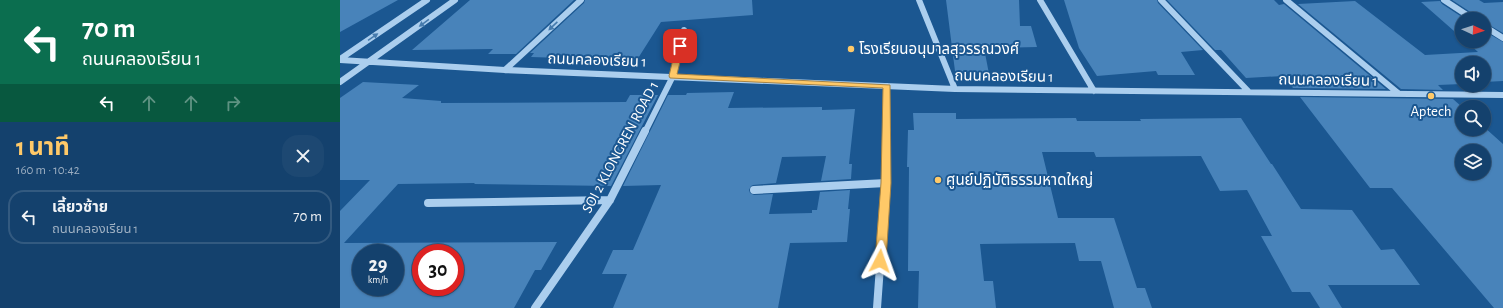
<!DOCTYPE html>
<html lang="th">
<head>
<meta charset="utf-8">
<style>
	:root { --surface:#14416d; --page:#1d4872; --text:#f1f3f6; --muted:#9dafc2; --line:#335a80; --accent:#ffc968 }
	body { margin:0; font-family:"Alegreya Sans","Noto Sans Thai",sans-serif; background:var(--page); color:var(--text); height:100vh; display:flex; flex-direction:column; font-size:15px; white-space:nowrap }
	* { box-sizing:border-box; margin:0 }
	p { font-size:13px; color:var(--muted) }
	.icon { flex:none; width:22px; height:22px; fill:none; stroke:currentColor; stroke-width:2; stroke-linecap:round; stroke-linejoin:round }
	.map { position:relative; flex:1; overflow:hidden }
	.panel { display:flex; flex-direction:column; background:var(--surface); width:340px }
	.panel>* { flex:none }
	.banner { background:#0b6e4f; color:#fff; overflow:hidden }
	.needle { width:26px; rotate:93deg }
	.controls { position:absolute; left:1115px; top:12px; display:grid; gap:8px }
	.controls a { display:grid; place-items:center; width:36px; height:36px; border-radius:50%; background:var(--surface); box-shadow:0 1px 3px #0004,0 0 0 1px var(--line); font-size:20px }
	.speed { position:absolute; left:12px; top:244px; display:flex; gap:8px; font-size:20px; font-weight:700; text-align:center }
	.speed>* { display:grid; place-content:center; width:52px; height:52px; border-radius:50%; background:var(--surface); box-shadow:0 1px 3px #0004,0 0 0 1px var(--line); line-height:1 }
	.speed small { font-size:10px; font-weight:400 }
	.speed .limit { border:6px solid #d22; background:#fff; color:#111 }
	.pin { position:absolute; display:grid; place-items:center; width:34px; height:34px; color:#fff; margin:-17px; border-radius:8px; box-shadow:0 2px 6px #0006 }
	.me { position:absolute; width:44px; margin:-22px; rotate:4deg; stroke-linejoin:round; filter:drop-shadow(0 0 3px #0008) }
	.turn { display:flex; align-items:center; gap:14px; height:84px; padding:0 16px; font-size:18px }
	.turn .icon { width:52px; height:52px; stroke-width:2.5 }
	.turn b { display:block; font-size:28px; line-height:34px }
	.lanes { display:flex; align-items:center; height:38px; padding:0 16px; background:#0003; justify-content:center; gap:20px; direction:ltr }
	.lanes .off { opacity:.35 }
	.round { display:grid; place-items:center; flex:none; width:42px; height:42px; border-radius:16px; background:var(--page) }
	.summary { display:flex; align-items:center; justify-content:space-between; height:68px; padding:0 16px }
	h1 { font-size:24px; font-weight:700; line-height:30px; color:var(--accent) }
	ul { padding:0; list-style:none }
	li { display:flex; align-items:center; gap:12px; height:54px; margin:0 8px 6px; padding:0 8px; border:2px solid var(--line); border-radius:16px }
	li div { flex:1 }
	li b { display:block; font-size:15px }
	li em { font-style:normal }
	main { display:flex; flex:1; min-height:0 }
	.map>svg:first-child { display:block }
	.building { fill:#4883ba; fill-rule:evenodd }
	.lines { fill:none; stroke-linecap:round; stroke-linejoin:round }
	.minor-far1 { stroke:#abceee; stroke-width:6 }
	.minor { stroke:#abceee; stroke-width:8 }
	.oneway { fill:#467bad }
	.route { fill:#ffc968; stroke:#a68344 }
	.poi-dot { fill:#ffc968; stroke:#1b5791; stroke-width:1.5 }
	.labels { text-anchor:middle; stroke-width:4; stroke-linejoin:round; paint-order:stroke }
	.poi-label { font-size:15px; fill:#fff; stroke:#1b5791; text-anchor:start }
	.street-label { font-size:15px; fill:#fff; stroke:#1b5791 }
</style>
</head>
<body>
<main>
<section class="panel">
<div class="banner">
<div class="turn"><svg class="icon" aria-label="left" viewBox="0 0 24 24"><path d="M17 20v-9H6M10 6l-5 5 5 5"/></svg><div><b>70 m</b>ถนนคลองเรียน 1</div></div>
<div class="lanes"><svg class="icon" aria-label="left" viewBox="0 0 24 24"><path d="M17 20v-9H6M10 6l-5 5 5 5"/></svg><svg class="icon off" aria-label="ahead" viewBox="0 0 24 24"><path d="M12 20V5M6 11l6-6 6 6"/></svg><svg class="icon off" aria-label="ahead" viewBox="0 0 24 24"><path d="M12 20V5M6 11l6-6 6 6"/></svg><svg class="icon off" aria-label="right" viewBox="0 0 24 24"><path d="M7 20v-9h11M14 6l5 5-5 5"/></svg></div>
</div>
<div class="summary"><div><h1>1 นาที</h1><p>160 m · 10:42</p></div><a class="round"><svg class="icon" aria-label="close" viewBox="0 0 24 24"><path d="M6 6l12 12M18 6L6 18"/></svg></a></div>
<ul>
<li><svg class="icon" aria-label="left" viewBox="0 0 24 24"><path d="M17 20v-9H6M10 6l-5 5 5 5"/></svg><div><b>เลี้ยวซ้าย</b><p>ถนนคลองเรียน 1</p></div><em>70 m</em></li>
</ul>
</section>
<div class="map">
<svg width="1163" height="308" viewBox="0 0 1163 308">
	<rect width="100%" height="100%" fill="#1b5791"/>
	<path class="building" d="M0 0H58L0 32Z
		M130 0H234L176 54H148L153 49 72 50Z
		M245 0H412L413 15 321 22 295 63H249L252 59 191 57 194 53H190L244 3Z
		M606 0H679L680 26H691L697 47 644 48 650 79H616Z
		M724 0H817L818 3 863 50 841 52 855 75H818L816 71 757 76 739 48Z
		M827 0H934L939 5 944 4 1046 89 953 88 943 76 906 78 881 50H875Z
		M1112 0H1139L1144 3 1163 2V33L1144 22V19H1137L1135 15Z
		M1015 1 1085 55 1138 52 1126 41H1144V31L1163 42V81L1144 82V63H1122V84L1098 85 1103 90 1061 89 958 4Z
		M1100 1 1102 4 1125 19H1122V38L1081 2Z
		M23 82 79 85 62 98 101 101V103L286 102 290 95H318L271 186 134 184 135 183 58 184 4 243 217 242 201 270H195L174 308H0V211L30 180H0V98ZM21 253H55V287H21ZM81 253H115V287H81Z
		M394 92 388 108 482 107V110L515 109 509 164H512L511 179 481 181 486 156 442 157 436 183 413 185 411 186 409 190 410 193 414 195 433 194 429 214 472 213V210H477L480 192 510 190 508 209H510L507 242 450 243 438 308H273L287 274H262L273 250H293L321 185 283 186 328 95H346L347 93Z
		M960 97 1113 99 1122 107V129H1144V127L1163 144V308H1154L1052 188H1030ZM1122 151H1144V173H1122Z
		M573 113H616V119L736 118 737 121H801L800 119 901 118 931 164H932L961 209 1012 210 1041 250 1054 249 1080 285H988L1002 308H980L970 292H952L921 236H932L907 190 880 191 861 156 756 157 754 152H702L718 218H774L797 288H805L812 308H774L761 261H739L735 243 640 244 644 281H653L656 308H578L579 271H568L569 167H567L568 130H574Z"/>
	<g class="lines">
		<path class="minor-far1" d="M579 0 615 89
			M700 0 754 91
			M821 0 909 92
			M946 0 1058 93
			M1104 0 1133 19
			M1144 26 1163 38
			M0 59 87 0
			M0 60 165 70 615 89 1163 95
			M165 70 241 0
			M0 82 115 0
			M305 132 333 76 344 30
			M547 132V86"/>
		<path class="minor" d="M414 190 546 183
			M88 203 270 200
			M195 308 270 200 305 131
			M537 308 546 183 547 131"/>
	</g>
	<defs><path id="oneway-solid" d="M-6-.8H1V-3.2L6.5 0L1 3.2V.8H-6Z"/></defs>
	<g class="oneway">
		<use href="#oneway-solid" transform="translate(84 23) rotate(144)"/>
		<use href="#oneway-solid" transform="translate(213 26) rotate(137)"/>
		<use href="#oneway-solid" transform="translate(33 37) rotate(-34)"/>
	</g>
	<path class="route" d="M340 43 344 46 337 74 550 85 551 183 546 261 544 264 540 265 537 264 535 261 541 183 543 88 330 78 329 76 336 46Z"/>
	<g class="poi-dot">
		<circle cx="511" cy="49" r="4"/>
		<circle cx="1091" cy="96" r="4"/>
		<circle cx="598" cy="180" r="4"/>
	</g>
	<g class="labels">
		<g class="poi-label">
			<text x="519" y="54">โรงเรียนอนุบาลสุวรรณวงศ์</text>
			<text x="1091" y="116" text-anchor="middle">Aptech</text>
			<text x="606" y="185">ศูนย์ปฏิบัติธรรมหาดใหญ่</text>
		</g>
		<g class="street-label">
			<text transform="translate(257 60) rotate(2)" y="5">ถนนคลองเรียน 1</text>
			<text transform="translate(664 76) rotate(1)" y="5">ถนนคลองเรียน 1</text>
			<text transform="translate(988 80) rotate(1)" y="5">ถนนคลองเรียน 1</text>
			<text transform="translate(280 147) rotate(-62)" y="5">SOI 2 KLONGREN ROAD 1</text>
		</g>
	</g>
</svg>
<div class="controls">
<a><svg class="needle" viewBox="-14 -14 28 28"><path d="M0-13l5 13h-10z" fill="#e53935"/><path d="M0 13l5-13h-10z" fill="#9dafc2"/></svg></a>
<a><svg class="icon" aria-label="sound" viewBox="0 0 24 24"><path d="M4 9h4l5-4v14l-5-4H4zM17 9q2 3 0 6"/></svg></a>
<a><svg class="icon" aria-label="search" viewBox="0 0 24 24"><circle cx="10" cy="10" r="6"/><path d="M15 15l6 6"/></svg></a>
<a><svg class="icon" aria-label="layers" viewBox="0 0 24 24"><path d="M12 4l9 5-9 5-9-5zM3 14l9 5 9-5"/></svg></a>
</div>
<div class="speed"><div>29<small>km/h</small></div><div class="limit">30</div></div>
<div class="pin" style="left:340px;top:46px;background:#d93025"><svg class="icon" aria-label="arrive" viewBox="0 0 24 24"><path d="M6 21V4h12l-3 4 3 4H6"/></svg></div>
<svg class="me" style="left:540px;top:261px" viewBox="-20 -20 40 40"><path d="M0-17L14 15 0 8-14 15z" fill="#ffc968" stroke="#fff" stroke-width="4"/></svg>
</div>
</main>
</body>
</html>
